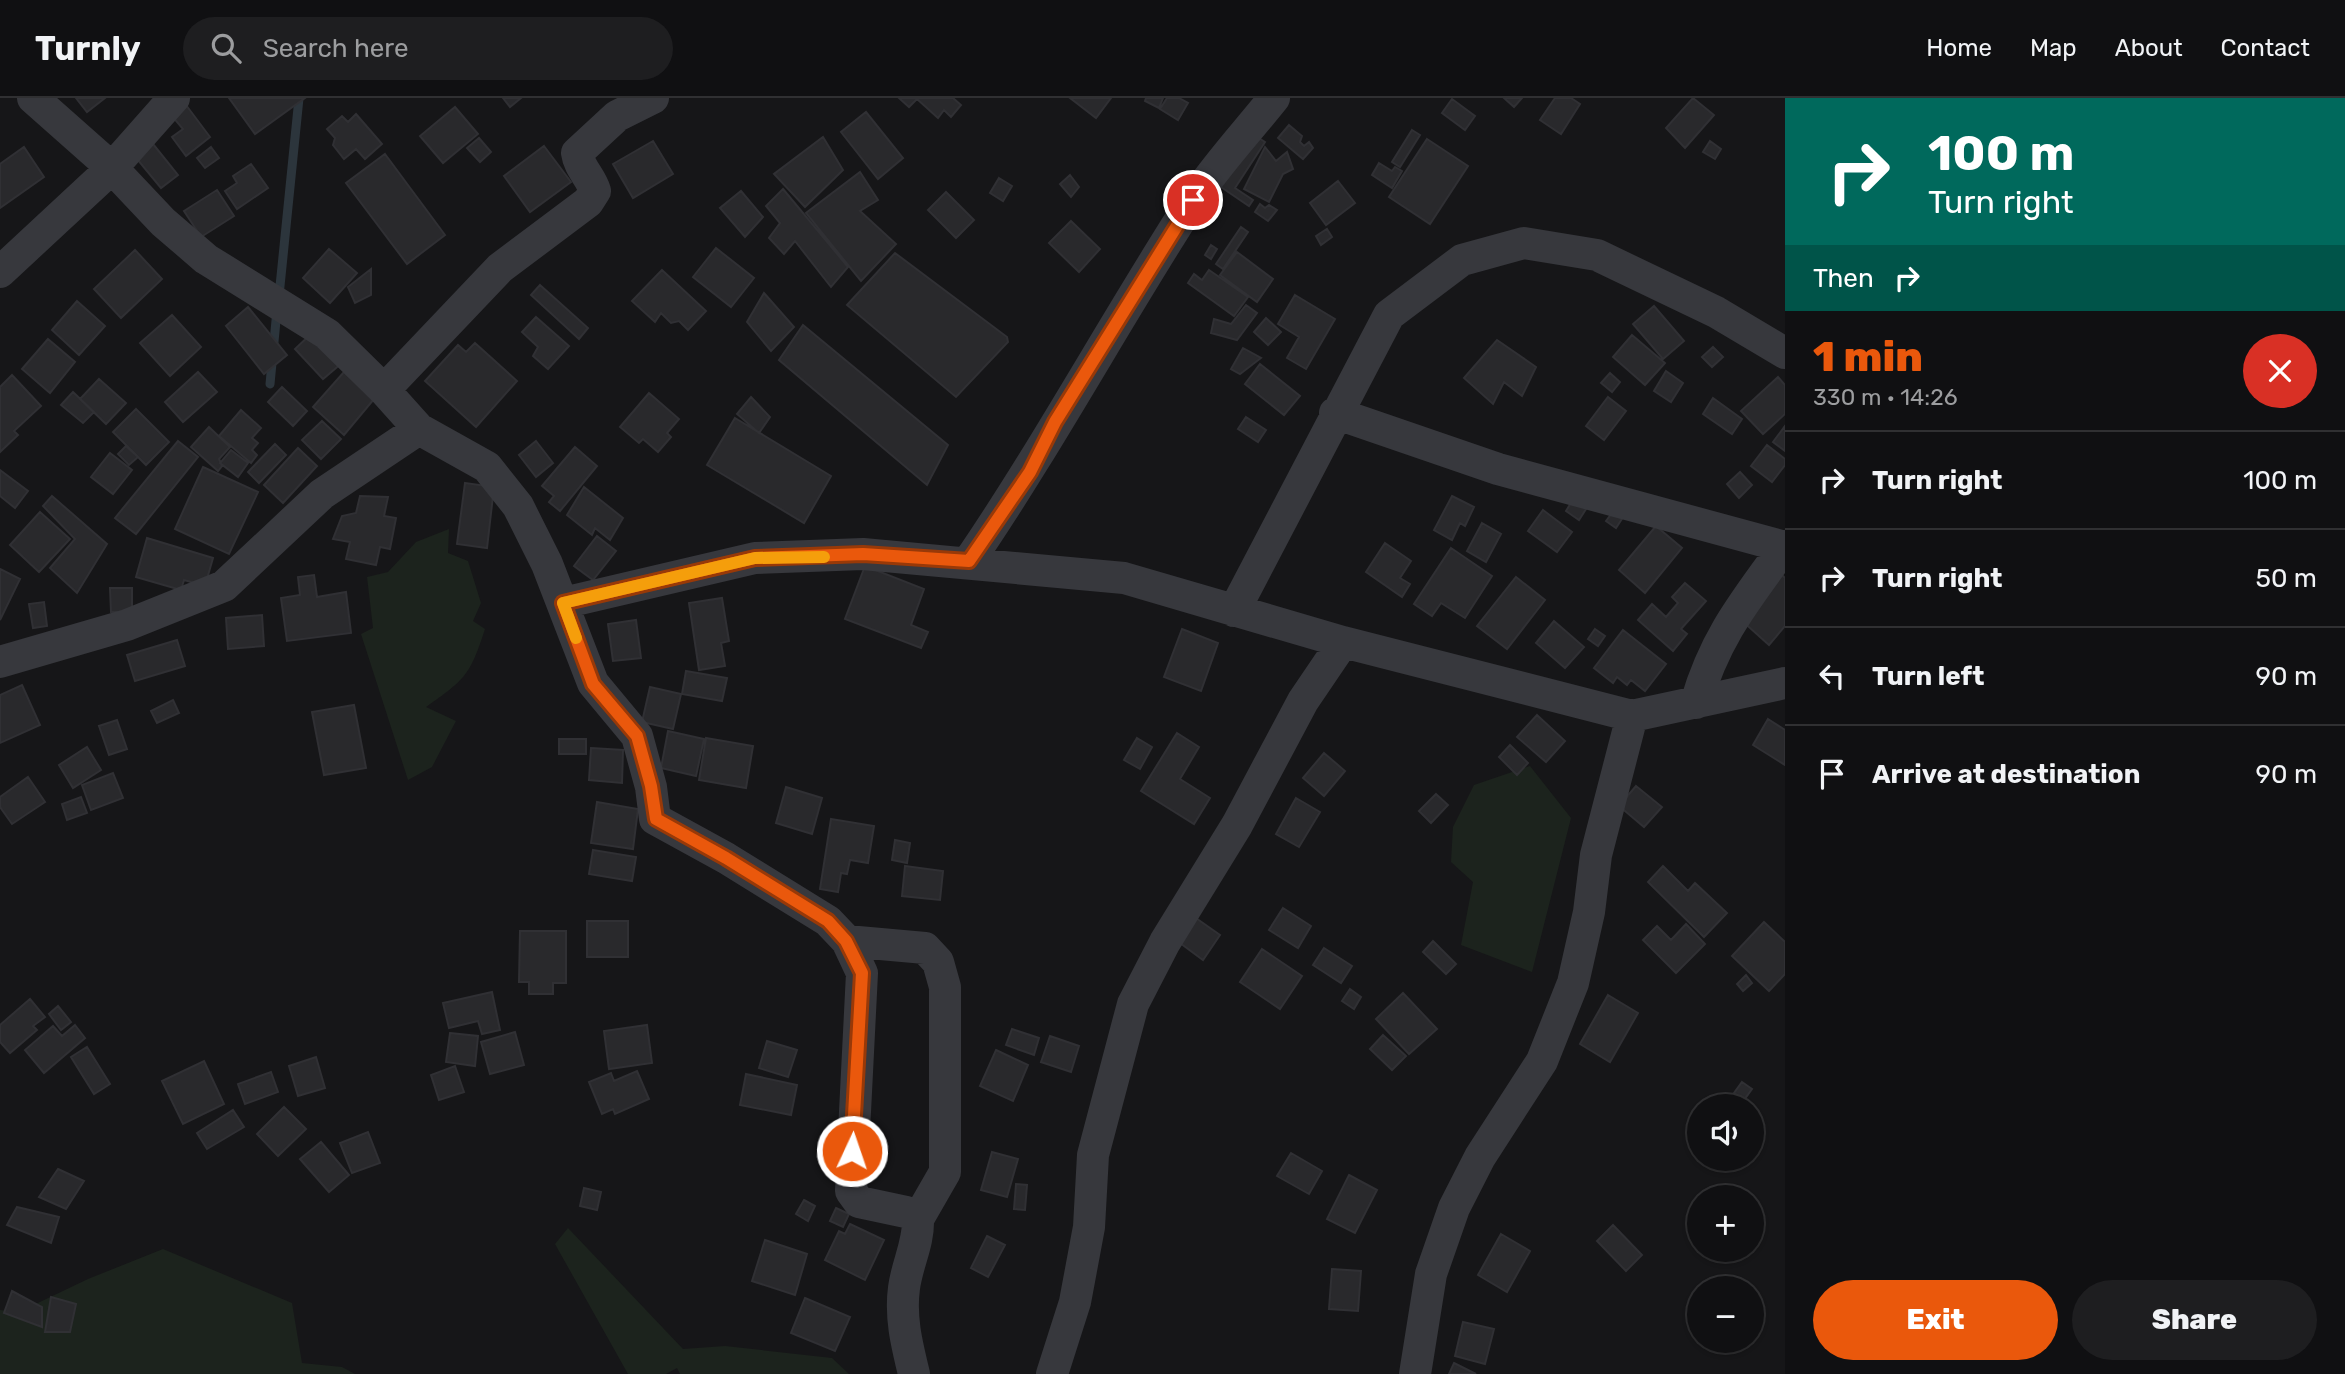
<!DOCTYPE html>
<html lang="en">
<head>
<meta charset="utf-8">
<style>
	:root { --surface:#101012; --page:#1e1e20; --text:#f1f3f6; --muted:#9c9d9f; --line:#303032; --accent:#ea580c }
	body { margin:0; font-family:Rubik,sans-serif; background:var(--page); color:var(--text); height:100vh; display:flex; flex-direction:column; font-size:26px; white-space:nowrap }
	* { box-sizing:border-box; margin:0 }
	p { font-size:23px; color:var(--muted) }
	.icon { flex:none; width:38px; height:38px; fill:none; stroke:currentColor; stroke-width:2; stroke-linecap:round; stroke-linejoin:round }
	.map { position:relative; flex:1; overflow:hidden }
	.details { display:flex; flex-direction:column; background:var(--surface); width:560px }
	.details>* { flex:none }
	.banner { background:#00695c; color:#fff; overflow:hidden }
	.buttons { position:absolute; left:1687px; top:996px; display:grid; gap:14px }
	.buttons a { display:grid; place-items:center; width:77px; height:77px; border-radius:50%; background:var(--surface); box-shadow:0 2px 5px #0004,0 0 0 2px var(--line); font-size:35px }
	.pin { position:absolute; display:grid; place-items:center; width:60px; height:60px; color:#fff; margin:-30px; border:4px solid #fff; border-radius:50%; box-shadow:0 2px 7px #0007 }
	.me { position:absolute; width:77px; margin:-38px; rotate:3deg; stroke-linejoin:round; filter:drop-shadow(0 0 5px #0008) }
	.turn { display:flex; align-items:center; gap:24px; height:147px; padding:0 28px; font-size:32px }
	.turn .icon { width:91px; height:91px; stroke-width:2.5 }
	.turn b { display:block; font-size:49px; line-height:60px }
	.then { display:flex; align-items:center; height:66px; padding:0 28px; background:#0003; gap:14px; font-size:26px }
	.round { display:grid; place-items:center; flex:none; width:74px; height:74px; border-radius:37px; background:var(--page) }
	.head { display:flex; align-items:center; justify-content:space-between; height:119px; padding:0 28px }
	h1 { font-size:42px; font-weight:800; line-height:52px; color:var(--accent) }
	.action { display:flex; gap:14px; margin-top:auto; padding:14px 28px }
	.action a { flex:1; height:80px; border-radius:42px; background:var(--accent); color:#fff; font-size:28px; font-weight:800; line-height:80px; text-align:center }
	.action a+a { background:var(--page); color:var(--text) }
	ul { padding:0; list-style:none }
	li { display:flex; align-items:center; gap:21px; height:98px; padding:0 28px; border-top:2px solid var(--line) }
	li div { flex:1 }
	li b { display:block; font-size:26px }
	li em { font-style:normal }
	header { display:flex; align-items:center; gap:42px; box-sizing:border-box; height:98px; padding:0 35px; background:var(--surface); border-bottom:2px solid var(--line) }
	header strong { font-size:33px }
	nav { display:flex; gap:38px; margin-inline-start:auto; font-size:24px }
	.search { width:490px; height:63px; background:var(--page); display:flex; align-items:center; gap:18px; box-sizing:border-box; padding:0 24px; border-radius:38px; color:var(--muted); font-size:26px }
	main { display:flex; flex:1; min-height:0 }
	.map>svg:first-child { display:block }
	.green { fill:#1c231d }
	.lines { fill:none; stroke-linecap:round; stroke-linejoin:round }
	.stream { stroke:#2c353c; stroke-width:9 }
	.building { fill:#29292c; stroke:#303034; stroke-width:2 }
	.minor { stroke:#37383d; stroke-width:32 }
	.route-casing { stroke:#983908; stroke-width:18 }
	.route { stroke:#ea580c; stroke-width:12 }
	.slow { stroke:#f59e0b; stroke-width:12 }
</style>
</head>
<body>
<header>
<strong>Turnly</strong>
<div class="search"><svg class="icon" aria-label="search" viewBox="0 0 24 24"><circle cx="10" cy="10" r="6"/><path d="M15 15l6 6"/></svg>Search here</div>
<nav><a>Home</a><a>Map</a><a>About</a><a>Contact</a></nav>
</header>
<main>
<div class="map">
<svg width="1785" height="1276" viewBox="0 0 1785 1276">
	<rect width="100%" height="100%" fill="#161618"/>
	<path class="green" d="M449 431 448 455 468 463 481 505 473 523 485 531C470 577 466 581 426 609L456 623 432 669 408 682 361 536 373 530 367 479 388 474 416 444Z
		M1530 668 1571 720 1532 874 1461 847 1473 784 1451 764 1453 729 1474 687Z
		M568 1130 683 1251 725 1248 832 1260 849 1276H680L677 1270 666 1276H628L555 1146Z
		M163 1151 292 1205 302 1265 342 1269 355 1276H0V1212L19 1214 88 1181Z"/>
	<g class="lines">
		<path class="stream" d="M279 198 299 0
			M270 286 277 212"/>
	</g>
	<path class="building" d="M76 0H105L87 14Z
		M229 0H305L255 36Z
		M503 0H521L510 9Z
		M899 0H953L961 7 951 19 944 12 938 20 917 1 909 9Z
		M1070 0H1111L1096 20Z
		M1146 0H1163L1159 10 1145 3Z
		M1167 0H1179L1188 5 1178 22 1160 11Z
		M1504 0H1522L1514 9Z
		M1555 0H1571L1580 6 1561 36 1540 22Z
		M1693 0 1714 17 1685 50 1666 30Z
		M1452 1 1475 18 1465 32 1442 15Z
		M186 7 210 39 186 58 172 39 183 31 172 18Z
		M455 9 478 36 443 65 420 38Z
		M866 14 903 60 878 81 841 34Z
		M356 16 382 46 365 61 356 51 344 61 333 47 335 40 327 31 342 18 348 24Z
		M1289 27 1302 38 1300 44 1304 48 1309 44 1313 50 1303 61 1278 40Z
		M1412 32 1420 37 1400 69 1392 64Z
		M1251 35 1265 44 1235 90 1253 102 1249 108 1218 87Z
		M823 39 843 72 805 109 774 76Z
		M479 40 491 54 480 64 467 50Z
		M149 41 178 77 161 90 132 55Z
		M1427 41 1468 68 1430 126 1389 99Z
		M653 43 673 76 633 100 613 66Z
		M1710 43 1721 51 1715 61 1703 54Z
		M544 48 571 84 530 114 504 78Z
		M24 49 44 79 0 110V66Z
		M211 49 219 60 205 70 197 60Z
		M1265 49 1276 63 1287 54 1293 71 1283 76 1269 104 1244 91Z
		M385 56 445 137 407 166 346 85Z
		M1379 65 1392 73 1395 69 1402 73 1392 90 1372 77Z
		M251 66 268 90 237 111 225 93 237 85 233 78Z
		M860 74 878 102 860 113 896 146 861 183 806 115Z
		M1070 77 1079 89 1071 99 1060 86Z
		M999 80 1012 88 1003 103 990 95Z
		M1338 83 1355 105 1326 127 1310 105Z
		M783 91 848 169 831 189 795 143 784 156 769 140 780 125 766 108Z
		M217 92 234 118 201 139 184 113Z
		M741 93 763 119 745 139 720 110Z
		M946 94 974 122 956 140 928 112Z
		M1260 106 1265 110 1269 107 1277 112 1268 123 1255 114Z
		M1071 123 1100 151 1079 174 1049 145Z
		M1241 129 1248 134 1223 171 1216 166Z
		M1327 131 1332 139 1321 147 1316 138Z
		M1211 147 1217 151 1211 161 1205 157Z
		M716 150 754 180 731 209 693 179Z
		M329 151 357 175 330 205 303 180Z
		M135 152 162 181 121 220 94 191Z
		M1237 154 1273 181 1257 204 1220 177Z
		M895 155 1007 239 1008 244 956 299 847 207Z
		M371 171V197L355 205 348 189Z
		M662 172 706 213 688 232 679 223 671 225 661 215 655 224 632 203Z
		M1209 172 1248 199 1234 218 1188 185 1194 176 1202 182Z
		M540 187 588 230 579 241 531 197Z
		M764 195 794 229 771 253 747 224Z
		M1295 197 1335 221 1306 271 1287 260 1299 239 1278 226Z
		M77 203 105 228 79 257 52 232Z
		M1246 207 1257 215 1237 242 1211 235 1214 221 1231 226Z
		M1654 208 1684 243 1663 261 1633 226Z
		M248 209 287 257 264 276 226 228Z
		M172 217 201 249 170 278 140 245Z
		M536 219 569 248 548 271 533 258 538 249 522 234Z
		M1266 220 1281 234 1268 247 1254 234Z
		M803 227 948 347 927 387 779 262Z
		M313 234 342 265 323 281 295 251Z
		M1632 237 1665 265 1645 287 1613 259Z
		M48 241 75 264 50 295 22 271Z
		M1497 242 1536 269 1522 298 1504 284 1493 306 1464 280Z
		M475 245 517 283 476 329 425 283 458 247 466 254Z
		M1713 249 1723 259 1712 269 1702 259Z
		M1243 250 1261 260 1240 276 1231 271Z
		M1260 266 1300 298 1284 317 1245 286Z
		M1666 273 1683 285 1671 304 1654 293Z
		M198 274 217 294 183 324 165 304Z
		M344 274 374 301 344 337 313 309Z
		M1610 275 1620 284 1612 294 1601 285Z
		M12 277 41 308 14 333 18 337 0 354V289Z
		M1778 279 1785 287V316L1763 336 1741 313Z
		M99 281 126 305 106 326 80 301Z
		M282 289 307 313 293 328 268 304Z
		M73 294 94 314 83 325 61 307Z
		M649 295 679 321 667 335 671 339 658 354 643 341 639 345 620 329Z
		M751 299 770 319 759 335 737 316Z
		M1608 299 1626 313 1604 342 1586 328Z
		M1713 300 1742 321 1732 336 1703 316Z
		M136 311 169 344 146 367 113 334Z
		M241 312 261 330 252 340 258 345 252 352 257 357 251 365 219 338Z
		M1246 319 1266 332 1258 344 1238 331Z
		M735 320 831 378 804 425 707 367Z
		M322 323 341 341 321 361 302 342Z
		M1785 328V353L1773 344Z
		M209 329 230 349 219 361 222 368 218 373 191 349Z
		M178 343 198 359 136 436 115 420Z
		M536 343 553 365 536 379 519 357Z
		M275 346 286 357 259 385 248 374Z
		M1767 347 1785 361V367L1772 384 1751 368Z
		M126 348 138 359 129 367 118 356Z
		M575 349 597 368 560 413 549 404 554 398 542 388Z
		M298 350 317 368 283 405 264 387Z
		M231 352 248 365 238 379 220 365Z
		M110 355 132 372 113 396 91 379Z
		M203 369 258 394 229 456 175 431Z
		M0 372 28 393 15 410 0 398Z
		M1740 374 1752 387 1739 400 1727 386Z
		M465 385 494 389 487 450 457 446Z
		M584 389 623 420 610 442 595 430 592 437 567 417Z
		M52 398 107 446 77 495 50 470 75 441 43 408Z
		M360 398 388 399 384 418 396 420 390 451 380 449 376 467 346 461 350 444 333 441 342 418 356 415Z
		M1452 398 1474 409 1465 428 1460 425 1452 442 1434 432Z
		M1572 403 1586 411 1579 422 1566 413Z
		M1618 407 1627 413 1616 430 1606 423Z
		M1543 412 1572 434 1557 454 1528 433Z
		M40 414 70 441 39 474 10 447Z
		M1482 425 1501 436 1486 464 1467 453Z
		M1656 428 1682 450 1645 495 1619 472Z
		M597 438 616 453 593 482 574 468Z
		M147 440 213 460 205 488 184 482 181 492 136 479Z
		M1385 445 1411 463 1400 480 1410 486 1402 499 1366 474Z
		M1451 450 1492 478 1465 520 1441 505 1432 518 1414 506Z
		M865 468 924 491 911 527 928 534 921 550 845 521Z
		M0 471 20 481 0 522Z
		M1780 475 1785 480V528L1769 547 1740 521Z
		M314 477 317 499 346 494 351 535 287 543 281 500 300 497 298 479Z
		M1516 479 1545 502 1507 551 1477 528Z
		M1685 485 1706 503 1681 531 1687 536 1673 553 1638 522 1652 506 1666 519 1678 505 1672 499Z
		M110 490H132V514H111Z
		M722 500 729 543 721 545 725 568 699 572 689 505Z
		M44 504 47 528 33 530 29 506Z
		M262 517 264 548 228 551 226 520Z
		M636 522 641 560 613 563 608 526Z
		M1554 523 1584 549 1565 570 1536 545Z
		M1182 531 1218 545 1201 593 1164 579Z
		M1595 531 1605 538 1598 548 1588 541Z
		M1623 532 1666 566 1645 593 1631 582 1627 587 1617 579 1613 585 1594 570Z
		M177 542 185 568 135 583 127 557Z
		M686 573 727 580 722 603 682 596Z
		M22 587 40 627 0 645V597Z
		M650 589 681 596 673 631 642 624Z
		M173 602 179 615 157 625 151 613Z
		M354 607 366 670 324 677 312 614Z
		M1537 617 1565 643 1546 664 1517 639Z
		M1768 621 1785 632V667L1753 647Z
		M117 622 127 651 109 657 99 628Z
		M668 633 704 641 696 678 661 670Z
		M1177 635 1199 649 1180 681 1210 700 1194 726 1141 693Z
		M706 640 753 648 746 690 699 682Z
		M1137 640 1152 649 1140 671 1124 662Z
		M559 641H586V656H559Z
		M1510 647 1528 665 1517 677 1499 659Z
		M87 649 101 672 73 690 59 667Z
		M591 650 623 652 622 685 589 682Z
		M1324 655 1345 673 1324 698 1303 680Z
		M113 675 123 700 91 712 82 687Z
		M28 679 45 704 12 726 0 709V699Z
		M1636 688 1662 709 1644 729 1619 708Z
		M786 689 822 700 812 736 776 725Z
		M1436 696 1448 707 1431 725 1419 713Z
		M81 699 87 715 67 722 62 706Z
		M1296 700 1320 714 1299 749 1276 736Z
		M597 704 638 711 633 751 591 745Z
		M831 721 874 728 868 765 850 762 847 776 841 775 838 794 820 791Z
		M895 742 910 745 907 765 892 762Z
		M593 752 636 759 632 783 589 776Z
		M905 768 943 773 940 802 902 798Z
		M1663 768 1688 793 1695 785 1727 815 1704 839 1648 784Z
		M1283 810 1311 828 1298 850 1269 832Z
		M1193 818 1220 837 1203 862 1176 842Z
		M587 823H628V859H587Z
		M1764 824 1785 844V876L1769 893 1732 858Z
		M1686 826 1705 846 1676 875 1643 842 1657 828 1671 842Z
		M520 833H566V885H553V896H529V884H519Z
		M1433 843 1456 866 1446 876 1423 854Z
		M1324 850 1352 868 1341 885 1313 867Z
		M1262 851 1302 878 1280 911 1240 884Z
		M1746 877 1752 885 1743 893 1737 886Z
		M1350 891 1361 899 1354 911 1342 903Z
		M492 894 500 932 482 936 478 923 449 930 443 905Z
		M1403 895 1437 931 1409 956 1376 921Z
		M1608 897 1638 915 1610 964 1580 946Z
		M30 901 45 919 33 928 37 932 10 955 0 944V927Z
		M58 908 71 924 61 932 49 916Z
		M75 927 85 940 44 975 25 952 53 928 62 938Z
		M647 927 652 965 609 971 604 933Z
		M1012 931 1039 940 1034 957 1006 947Z
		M515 934 524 967 490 976 481 944Z
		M450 935 478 938 475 968 446 964Z
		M1383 937 1406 958 1392 972 1370 951Z
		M1050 938 1079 948 1071 974 1041 964Z
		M767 943 797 952 788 979 759 970Z
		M87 949 110 986 94 996 71 959Z
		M996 952 1028 967 1013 1003 980 988Z
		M316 959 325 990 298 998 289 968Z
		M204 963 224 1006 183 1026 162 983Z
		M455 968 464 994 439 1002 431 977Z
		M637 973 649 1001 615 1016 613 1011 602 1016 589 984 611 975 614 983Z
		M271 974 278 994 245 1006 238 986Z
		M746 976 797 987 791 1017 740 1007Z
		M1742 984 1752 991 1744 1002 1734 995Z
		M284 1009 306 1031 278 1058 257 1036Z
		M233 1012 244 1029 207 1051 197 1035Z
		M368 1034 380 1065 352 1075 340 1045Z
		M321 1044 349 1077 329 1094 300 1061Z
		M992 1054 1018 1061 1007 1099 981 1092Z
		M1291 1055 1322 1073 1309 1096 1277 1078Z
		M58 1071 84 1083 66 1111 39 1099Z
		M1349 1077 1377 1092 1355 1135 1327 1121Z
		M1016 1086 1027 1087 1025 1112 1014 1111Z
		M584 1090 601 1094 597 1112 580 1108Z
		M804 1102 815 1108 808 1123 796 1116Z
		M17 1109 59 1119 51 1145 7 1127Z
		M836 1110 849 1116 843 1129 830 1123Z
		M850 1126 884 1142 865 1182 825 1162 839 1133 845 1136Z
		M1613 1127 1642 1157 1626 1173 1597 1143Z
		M1501 1136 1530 1153 1507 1194 1478 1177Z
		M987 1138 1005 1147 988 1179 971 1170Z
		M765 1142 807 1156 795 1197 752 1183Z
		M1332 1171 1361 1173 1358 1213 1329 1211Z
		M12 1193 42 1209V1229L4 1215Z
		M51 1199 76 1206 70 1234H45Z
		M805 1200 850 1219 835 1253 791 1235Z
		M1463 1224 1494 1231 1485 1266 1455 1258Z
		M1454 1265 1476 1276H1449Z"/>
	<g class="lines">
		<path class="minor" d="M33 0 112 70 163 124 206 161 327 236 384 292
			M0 174 112 70 174 0
			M1335 315 1498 371 1785 449
			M419 331 384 292 500 170 588 104 595 93C591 79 579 70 577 55L617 18 653 0
			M969 463C1048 347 1115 223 1191 105 1215 68 1247 34 1274 0
			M563 505 755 460 863 456 1124 480 1343 544 1632 618 1785 585
			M1234 513 1389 217 1462 162 1524 145 1597 157 1716 214 1785 255
			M0 564 127 527 224 488 322 396 419 331 487 369 518 408 547 466 593 585 637 638 651 689 655 721 726 760 828 823 847 843 862 875 851 1093 859 1104 906 1114 918 1121C919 1145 907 1166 904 1190 900 1220 907 1247 914 1276
			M1696 605C1715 539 1745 503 1785 448
			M847 843 925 850 938 864 945 889V1074L918 1121
			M1052 1276 1075 1204 1089 1129 1093 1057 1133 906 1165 844 1237 727 1303 603 1343 544
			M1415 1276 1431 1176 1454 1110 1480 1059 1542 963 1573 885 1589 814 1596 757 1632 618"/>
	</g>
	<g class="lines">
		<defs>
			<path id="route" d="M852 1053 862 875 846 843 828 823 726 760 656 721 651 688 637 638 593 586 563 505 755 460 863 456 969 463 1030 374 1055 324 1193 102"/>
		</defs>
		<use href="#route" class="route-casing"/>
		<use href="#route" class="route"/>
		<path class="slow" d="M576 540 563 505 755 460 824 459"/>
	</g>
</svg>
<div class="buttons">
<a><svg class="icon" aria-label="sound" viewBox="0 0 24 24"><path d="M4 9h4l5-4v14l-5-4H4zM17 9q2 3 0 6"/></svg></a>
<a>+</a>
<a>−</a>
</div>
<div class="pin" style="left:1193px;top:102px;background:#d93025"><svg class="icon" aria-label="arrive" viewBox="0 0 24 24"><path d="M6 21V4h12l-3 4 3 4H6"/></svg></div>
<svg class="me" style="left:852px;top:1053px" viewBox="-20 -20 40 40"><circle r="17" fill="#ea580c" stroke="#fff" stroke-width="3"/><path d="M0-11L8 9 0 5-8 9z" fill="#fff"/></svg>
</div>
<section class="details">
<div class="banner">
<div class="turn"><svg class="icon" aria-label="right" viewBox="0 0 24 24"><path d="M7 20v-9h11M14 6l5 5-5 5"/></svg><div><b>100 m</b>Turn right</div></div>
<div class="then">Then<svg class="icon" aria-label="right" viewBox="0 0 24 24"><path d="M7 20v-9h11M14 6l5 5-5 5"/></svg></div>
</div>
<div class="head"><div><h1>1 min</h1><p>330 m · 14:26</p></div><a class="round" style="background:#d93025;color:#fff"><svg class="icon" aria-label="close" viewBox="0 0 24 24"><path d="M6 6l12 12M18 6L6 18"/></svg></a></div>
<ul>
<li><svg class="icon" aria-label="right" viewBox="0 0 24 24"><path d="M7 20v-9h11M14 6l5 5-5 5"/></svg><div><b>Turn right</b></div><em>100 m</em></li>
<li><svg class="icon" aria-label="right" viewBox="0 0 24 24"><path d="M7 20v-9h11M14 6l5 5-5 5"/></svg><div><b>Turn right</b></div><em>50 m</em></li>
<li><svg class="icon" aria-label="left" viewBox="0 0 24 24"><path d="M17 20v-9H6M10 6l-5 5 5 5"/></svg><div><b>Turn left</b></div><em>90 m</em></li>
<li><svg class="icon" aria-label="arrive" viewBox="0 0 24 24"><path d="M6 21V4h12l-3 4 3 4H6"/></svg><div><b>Arrive at destination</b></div><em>90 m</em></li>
</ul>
<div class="action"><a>Exit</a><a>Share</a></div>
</section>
</main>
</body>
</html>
